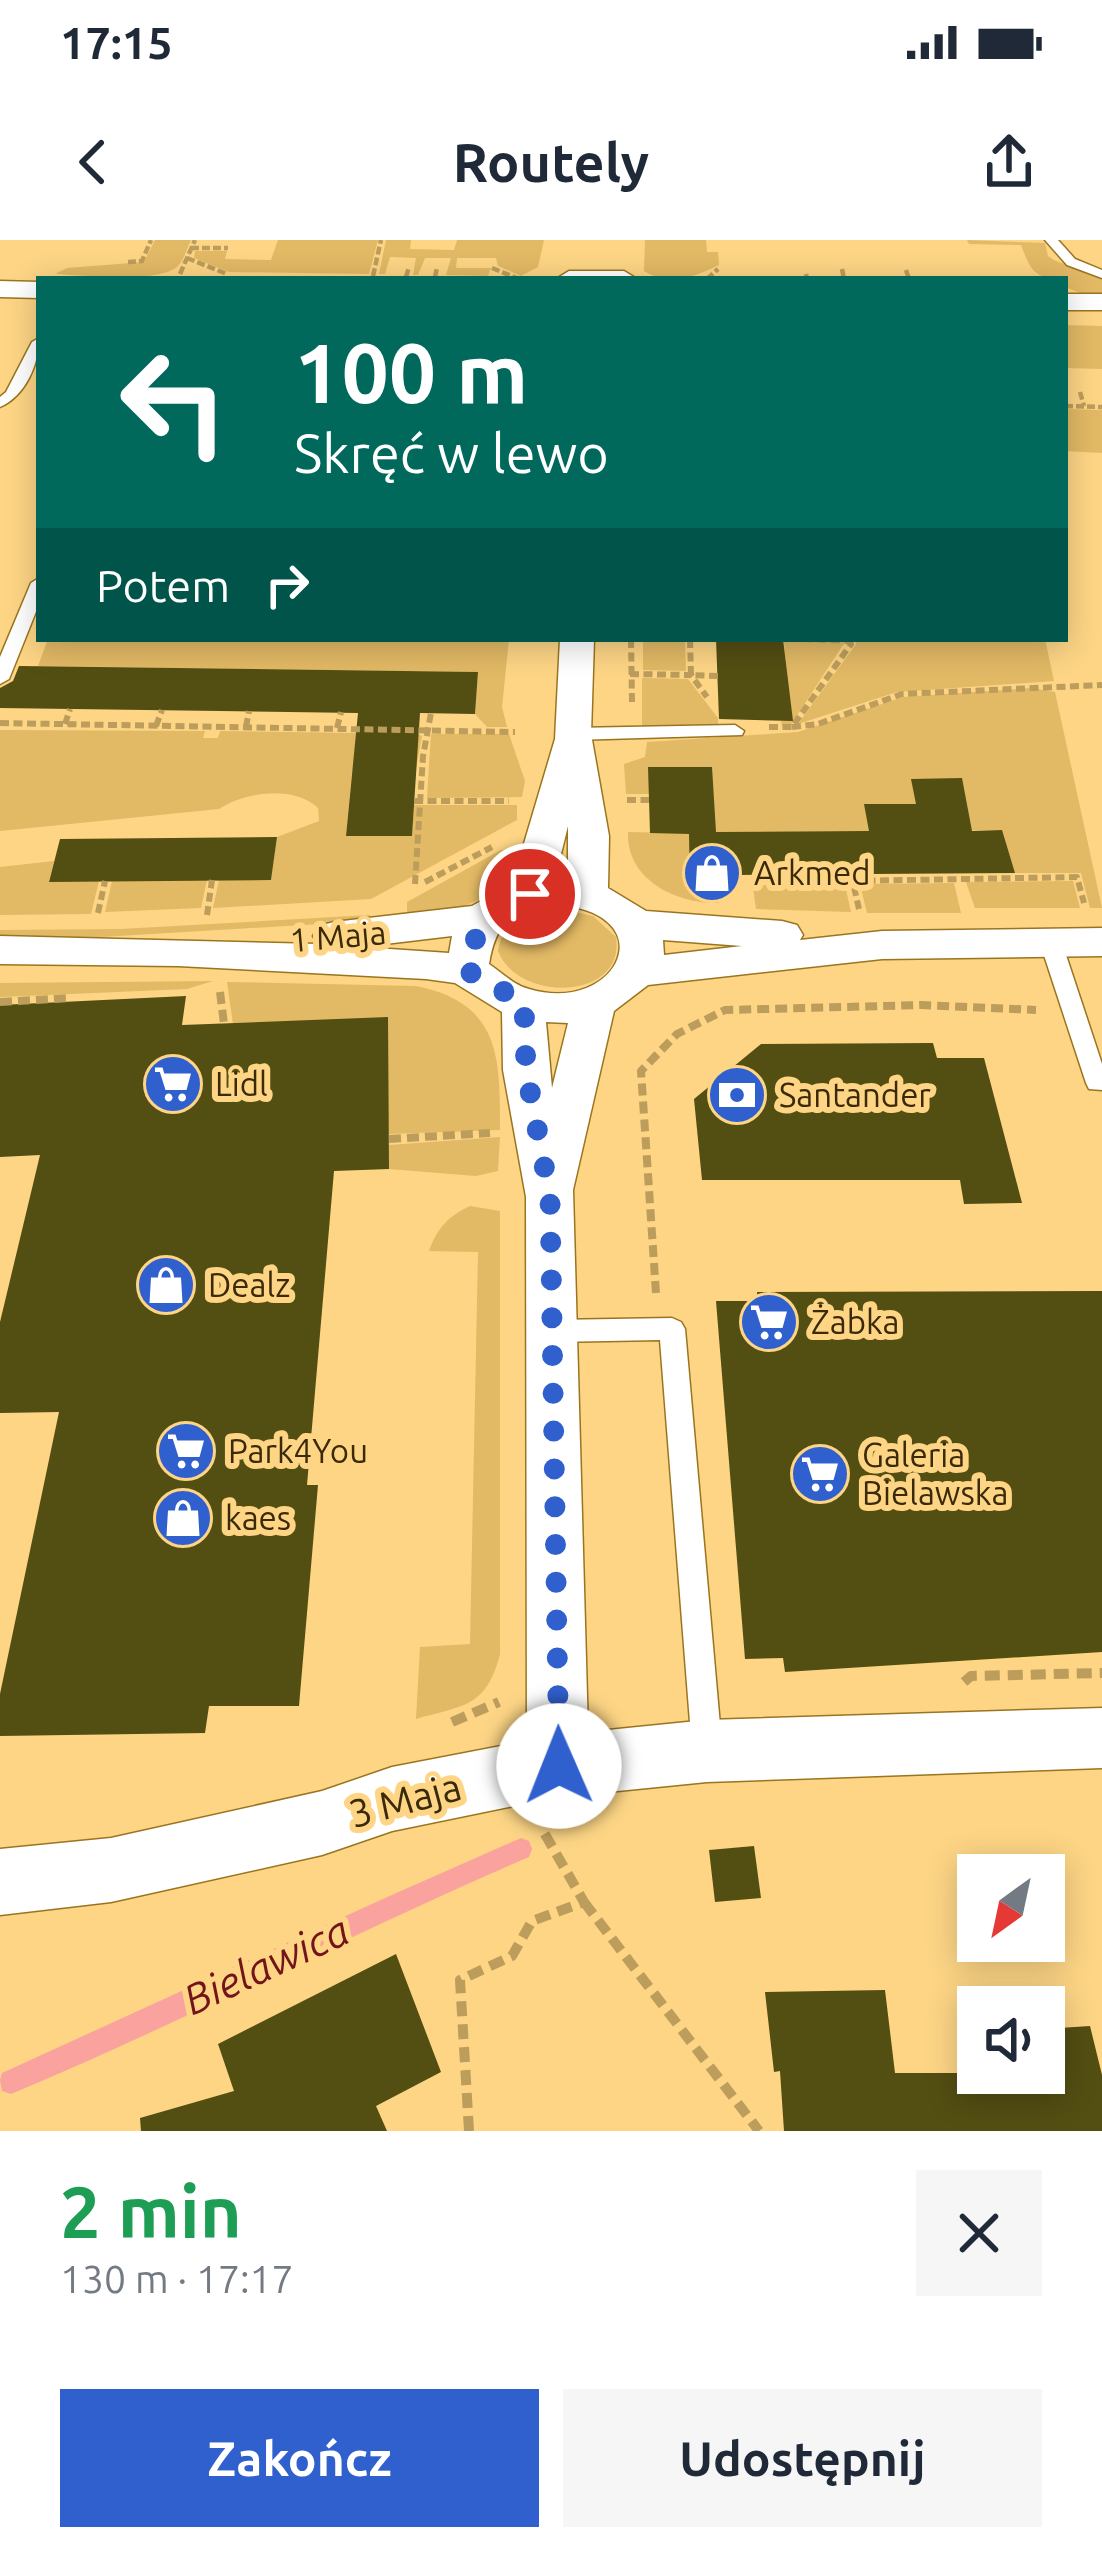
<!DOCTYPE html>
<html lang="pl">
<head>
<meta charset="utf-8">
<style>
	:root { --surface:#fff; --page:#f6f6f7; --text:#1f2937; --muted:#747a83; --accent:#305fce }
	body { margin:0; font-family:Ubuntu,sans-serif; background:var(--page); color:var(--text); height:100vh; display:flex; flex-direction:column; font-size:45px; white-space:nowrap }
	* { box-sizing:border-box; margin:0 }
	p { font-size:39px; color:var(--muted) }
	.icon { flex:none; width:66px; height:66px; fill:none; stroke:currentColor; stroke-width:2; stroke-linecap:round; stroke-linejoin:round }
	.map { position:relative; height:1891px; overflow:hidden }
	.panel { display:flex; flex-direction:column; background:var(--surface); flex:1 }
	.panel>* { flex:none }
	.top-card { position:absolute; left:36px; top:36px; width:1032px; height:366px; border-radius:0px; box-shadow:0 6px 30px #0003; background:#00695c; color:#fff; overflow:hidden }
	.needle { width:78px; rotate:213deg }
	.tools { position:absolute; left:957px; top:1614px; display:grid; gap:24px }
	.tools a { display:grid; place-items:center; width:108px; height:108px; border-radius:0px; background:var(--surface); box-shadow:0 6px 30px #0003; font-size:60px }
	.pin { position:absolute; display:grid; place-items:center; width:102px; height:102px; color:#fff; margin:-51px; border:6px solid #fff; border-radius:50%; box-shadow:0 3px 12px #0007 }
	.me { position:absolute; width:132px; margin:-66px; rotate:359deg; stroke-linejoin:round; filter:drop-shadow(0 0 9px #0008) }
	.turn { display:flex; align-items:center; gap:42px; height:252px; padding:0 60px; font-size:54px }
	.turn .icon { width:156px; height:156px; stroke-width:2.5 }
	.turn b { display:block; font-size:84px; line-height:102px }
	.then { display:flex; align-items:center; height:114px; padding:0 60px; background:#0003; gap:24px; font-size:45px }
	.round { display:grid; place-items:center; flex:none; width:126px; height:126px; border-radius:0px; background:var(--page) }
	.headline { display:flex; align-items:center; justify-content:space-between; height:204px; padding:0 60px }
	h1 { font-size:72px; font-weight:600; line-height:90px; color:#1e9e55 }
	.primary-button { display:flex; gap:24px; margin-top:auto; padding:24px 60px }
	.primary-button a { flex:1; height:138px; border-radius:0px; background:var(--accent); color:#fff; font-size:48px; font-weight:600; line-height:138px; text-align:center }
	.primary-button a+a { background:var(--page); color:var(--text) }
	.status { display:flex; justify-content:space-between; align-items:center; height:84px; padding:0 60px; background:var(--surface); direction:ltr }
	.status svg { height:33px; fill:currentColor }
	header { display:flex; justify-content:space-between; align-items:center; height:156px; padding:0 60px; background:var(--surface); font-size:54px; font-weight:600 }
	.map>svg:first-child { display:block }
	.green { fill:#e2b965 }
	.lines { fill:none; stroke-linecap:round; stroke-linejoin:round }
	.stream { fill:#faa39e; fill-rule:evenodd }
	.building { fill:#534e12 }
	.service-casing { stroke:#9a751f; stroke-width:3 }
	.minor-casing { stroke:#9a751f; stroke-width:3 }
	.path-far3 { stroke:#bd9d5b; stroke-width:4.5; stroke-dasharray:8 3; stroke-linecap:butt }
	.path-far2 { stroke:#bd9d5b; stroke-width:6; stroke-dasharray:9 4.5; stroke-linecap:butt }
	.path-far1 { stroke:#bd9d5b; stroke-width:8; stroke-dasharray:12 6; stroke-linecap:butt }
	.path { stroke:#bd9d5b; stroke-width:10; stroke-dasharray:15 8; stroke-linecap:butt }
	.service { fill:#fff; fill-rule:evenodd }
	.minor { fill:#fff; fill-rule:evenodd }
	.route { stroke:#305fce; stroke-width:21; stroke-dasharray:0 37.8 }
	.labels { text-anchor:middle; stroke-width:12; stroke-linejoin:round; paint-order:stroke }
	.poi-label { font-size:33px; fill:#3a2a07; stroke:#fdd585; text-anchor:start }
	.street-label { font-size:33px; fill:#3a2a07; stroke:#fdd585 }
	.near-street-label { font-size:39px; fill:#3a2a07; stroke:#fdd585 }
	.near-water-label { font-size:42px; font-style:italic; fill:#721419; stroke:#fdd585 }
</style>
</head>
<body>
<div class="status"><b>17:15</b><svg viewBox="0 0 49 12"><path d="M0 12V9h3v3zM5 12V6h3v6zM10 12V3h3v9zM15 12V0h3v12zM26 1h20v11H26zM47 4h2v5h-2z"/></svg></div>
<header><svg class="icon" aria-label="back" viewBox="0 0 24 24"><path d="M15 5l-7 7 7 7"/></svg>Routely<svg class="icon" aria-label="share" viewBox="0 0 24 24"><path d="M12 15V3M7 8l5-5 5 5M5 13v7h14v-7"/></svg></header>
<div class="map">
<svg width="1102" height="1891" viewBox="0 0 1102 1891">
	<rect width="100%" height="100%" fill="#fdd585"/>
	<path class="green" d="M155 0H191C187 8 184 20 178 26 159 44 82 35 55 34L67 28 144 22Z
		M278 0H378L369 34 229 32 194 18 195 11H227L225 19 271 20Z
		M386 0H411L410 9 454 10 457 0H544L538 27 521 36 498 26 496 18H457L456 28H491L488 36 446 35 451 18H425L418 35H413L416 18 390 17 385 34H379Z
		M645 0H706L707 12H718L719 25C694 37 670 47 644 31Z
		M967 0 1045 3 1048 16 1054 20 1102 39V53L1083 54 1065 47V39C1035 39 1031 32 1021 5L969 4Z
		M1065 85 1102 86V129L1065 128Z
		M1065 169 1102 170V213L1065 211Z
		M48 399H509L502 467 507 487H487L475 474 478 432 38 426Z
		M643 399H685L686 431 643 430Z
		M854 399H1045L1054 441 897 452 798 484 856 404Z
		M784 402H845L790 486H782L781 481 791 480Z
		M642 438 688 439 718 478V487L642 489Z
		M1031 448 1055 452 1102 668H1090L1081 633H1015L1001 590 788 592 835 634 836 645H845L851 672 756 669 750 626 737 609 689 610 690 650 718 651 719 663C677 664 626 640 628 592L716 594 649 554H626L624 524 645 517 647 502 798 492 903 457Z
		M0 490 205 491 203 498H218L220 491 417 494 422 496 416 529 352 531 346 596H412L414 565H517V580L371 659 213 668 219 640 271 639 277 597 319 581 318 568C294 545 244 552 219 569L0 591Z
		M431 494H509L525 541 522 557 427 558Z
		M501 610 529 611C509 658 452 673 407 679V662Z
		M54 621 49 641H99L91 674 0 675V627Z
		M207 640 201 668 105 672 112 641Z
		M1073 641 1080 668H975L966 642Z
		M954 643 961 673H867L860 644Z
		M557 668 593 676 616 697C626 761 518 763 498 711 503 679 529 671 557 668Z
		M370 675 371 681 101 697 0 698V690L121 689Z
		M213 741 187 749 0 757V743Z
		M227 742 416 746C501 763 500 818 500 890L388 894V778L233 784Z
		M500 897 498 931 476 936 389 929V905Z
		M470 966 500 971V1414C486 1468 464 1465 416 1479L420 1407 470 1404 478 1012 429 1011C437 989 448 976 470 966Z"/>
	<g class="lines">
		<path class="stream" d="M521 1598 529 1601 532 1609 529 1617C354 1692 186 1781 11 1854L2 1851 0 1840 2 1833 385 1658Z"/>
	</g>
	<path class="building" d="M716 399H783L793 481 719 479Z
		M19 426 478 432 475 474 420 473 412 596H346L358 473 0 468V448L13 441Z
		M648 527H712L716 592 869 591 864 564H916L911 539 962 538 972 591 1002 590 1015 633 734 635 735 651 690 650 689 594 650 593Z
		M277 597 271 640 49 642 60 599Z
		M186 756 182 785 388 777 389 929 334 931 307 1245H318L299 1466H209L205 1493 0 1496V1454L59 1172 0 1173V1082L40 915 0 917V765Z
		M933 803 937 818H984L1022 963 964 964 960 940H702L694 859 761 804Z
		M1102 1051V1412L785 1432 783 1418 745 1419 716 1061H758L757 1052Z
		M754 1606 761 1658 715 1662 709 1610Z
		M396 1714 441 1832 376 1866 387 1891H141L140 1878 234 1851 218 1804Z
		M885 1750 895 1833H1044V1789L1090 1786 1102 1835V1891H784L780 1831 774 1832 765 1752Z"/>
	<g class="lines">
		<defs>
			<path id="service" d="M1045 0H1058L1075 19 1102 30V38L1067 25Z
				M39 98C39 125 25 156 0 167V157L6 152 32 102Z
				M39 338V364L9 439 0 444V417L31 343Z
				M735 485 744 491 742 495 573 500 564 494 573 488Z
				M1051 696 1062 703 1102 824V850L1089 849 1086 843 1040 703Z
				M672 1078 681 1082 685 1089 722 1508 718 1519 707 1523 696 1519 692 1508 660 1100 554 1102 545 1099 541 1091 545 1083 554 1080Z"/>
			<path id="minor" d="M569 31H624L637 39H556Z
				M0 41 39 42V58L0 57Z
				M1065 54H1102V70H1065Z
				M560 399H594L591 494 609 596 608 648 646 671 782 681 797 685 803 695 800 700 882 691 1102 688V716L882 719 648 745 614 771 573 950 588 1492 707 1480 1102 1468V1528L707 1542 558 1557 392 1591 322 1615 111 1662 0 1675V1609L111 1598 322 1551 392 1527 527 1501 526 957 503 830 502 772 455 743 426 739 178 726 0 724V696L318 704 313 696 319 686 334 682 472 666 512 644 555 499ZM568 586V638H555ZM548 664C669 669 619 776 529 749 514 745 502 733 489 724 495 687 509 669 548 664ZM452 696 449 713 360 707ZM663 700 742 706 664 715ZM546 782 568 783 552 848Z"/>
		</defs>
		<use href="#service" class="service-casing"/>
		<use href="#minor" class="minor-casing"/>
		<path class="path-far3" d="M191 8H228
			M187 18 227 34
			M128 22 142 21 151 0
			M492 28 519 39
			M842 29 844 39
			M906 30 909 39
			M180 34 195 0
			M806 34 807 39
			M373 36 381 0
			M406 37 409 27
			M435 37 437 28
			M707 39 718 29
			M1080 152 1084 166
			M1065 166 1102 167"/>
		<path class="path-far2" d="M631 399 632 462
			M690 399 691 435 718 436
			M804 399 850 401
			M630 434 691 435 707 457
			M0 483 515 492
			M65 484 70 469
			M156 486 162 470
			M246 487 249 471
			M769 487H792L851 404 849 399
			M792 487 818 484 902 454 1102 445
			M337 488 341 472
			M627 560H649
			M414 561H509
			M851 634 859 669
			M853 641 1077 637 1084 663
			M425 642 492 607
			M415 644 423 516 431 473
			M98 673 105 641
			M207 675 212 640"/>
		<path class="path-far1" d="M220 752 224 784
			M0 762 70 758
			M389 899 490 893
			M656 1053 641 831 677 794 725 770 922 765 1036 770"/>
		<path class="path" d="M964 1442 971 1436 1102 1433
			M452 1482 499 1462
			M584 1662 759 1891
			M469 1891 460 1740 512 1716 532 1681 584 1662 542 1589"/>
		<use href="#service" class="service"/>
		<use href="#minor" class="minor"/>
	</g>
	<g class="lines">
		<path class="route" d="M530 654C470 673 484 682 466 730L524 763 526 830 550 957 559 1526"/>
	</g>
	<defs>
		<symbol id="shop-disc" viewBox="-11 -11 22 22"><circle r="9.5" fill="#305fce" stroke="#fdd585"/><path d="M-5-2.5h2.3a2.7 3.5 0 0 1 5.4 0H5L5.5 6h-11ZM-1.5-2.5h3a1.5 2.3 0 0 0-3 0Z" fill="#fff"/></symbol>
		<symbol id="supermarket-disc" viewBox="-11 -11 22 22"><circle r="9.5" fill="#305fce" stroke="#fdd585"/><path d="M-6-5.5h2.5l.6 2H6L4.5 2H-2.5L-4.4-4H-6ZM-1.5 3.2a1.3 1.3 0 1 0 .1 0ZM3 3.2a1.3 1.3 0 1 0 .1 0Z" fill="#fff"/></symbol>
		<symbol id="bank-disc" viewBox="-11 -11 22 22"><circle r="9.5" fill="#305fce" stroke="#fdd585"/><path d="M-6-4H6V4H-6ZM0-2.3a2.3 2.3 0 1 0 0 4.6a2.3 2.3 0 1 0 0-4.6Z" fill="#fff"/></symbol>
	</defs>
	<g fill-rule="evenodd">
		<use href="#shop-disc" x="679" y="600" width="66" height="66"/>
		<use href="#supermarket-disc" x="140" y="811" width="66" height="66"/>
		<use href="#bank-disc" x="704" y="822" width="66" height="66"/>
		<use href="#shop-disc" x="133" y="1012" width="66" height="66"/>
		<use href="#supermarket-disc" x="736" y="1049" width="66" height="66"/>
		<use href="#supermarket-disc" x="153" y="1178" width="66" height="66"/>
		<use href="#supermarket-disc" x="787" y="1201" width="66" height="66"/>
		<use href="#shop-disc" x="150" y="1245" width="66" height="66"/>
	</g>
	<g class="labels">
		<g class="poi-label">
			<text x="754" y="645">Arkmed</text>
			<text x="215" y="856">Lidl</text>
			<text x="779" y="867">Santander</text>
			<text x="208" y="1057">Dealz</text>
			<text x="811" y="1094">Żabka</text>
			<text x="228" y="1223">Park4You</text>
			<text x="862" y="1227">Galeria<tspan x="862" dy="38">Bielawska</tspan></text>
			<text x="225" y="1290">kaes</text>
		</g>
		<g class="street-label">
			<text transform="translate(338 696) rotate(-5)" y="12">1 Maja</text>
		</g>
		<g class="near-street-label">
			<text transform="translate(405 1560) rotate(-15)" y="14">3 Maja</text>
		</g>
		<g class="near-water-label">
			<text transform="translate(266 1725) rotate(-25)" y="15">Bielawica</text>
		</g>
	</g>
</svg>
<div class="tools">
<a><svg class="needle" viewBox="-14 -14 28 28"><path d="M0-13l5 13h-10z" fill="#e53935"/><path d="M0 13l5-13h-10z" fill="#747a83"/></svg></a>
<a><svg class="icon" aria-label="sound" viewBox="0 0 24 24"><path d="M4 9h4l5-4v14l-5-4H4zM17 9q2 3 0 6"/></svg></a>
</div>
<div class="pin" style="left:530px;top:654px;background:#d93025"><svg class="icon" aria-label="arrive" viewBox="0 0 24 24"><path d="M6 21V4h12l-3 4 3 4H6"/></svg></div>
<svg class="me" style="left:559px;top:1526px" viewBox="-20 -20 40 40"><circle r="19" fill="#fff"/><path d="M0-13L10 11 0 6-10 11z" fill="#305fce"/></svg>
<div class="top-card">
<div class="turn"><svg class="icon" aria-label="left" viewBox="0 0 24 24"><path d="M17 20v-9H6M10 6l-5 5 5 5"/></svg><div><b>100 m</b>Skręć w lewo</div></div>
<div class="then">Potem<svg class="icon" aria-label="right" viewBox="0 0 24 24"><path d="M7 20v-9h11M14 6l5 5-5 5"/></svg></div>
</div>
</div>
<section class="panel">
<div class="headline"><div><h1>2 min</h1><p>130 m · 17:17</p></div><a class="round"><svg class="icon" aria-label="close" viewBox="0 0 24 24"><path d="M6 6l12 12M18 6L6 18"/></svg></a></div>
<div class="primary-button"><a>Zakończ</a><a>Udostępnij</a></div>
</section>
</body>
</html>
